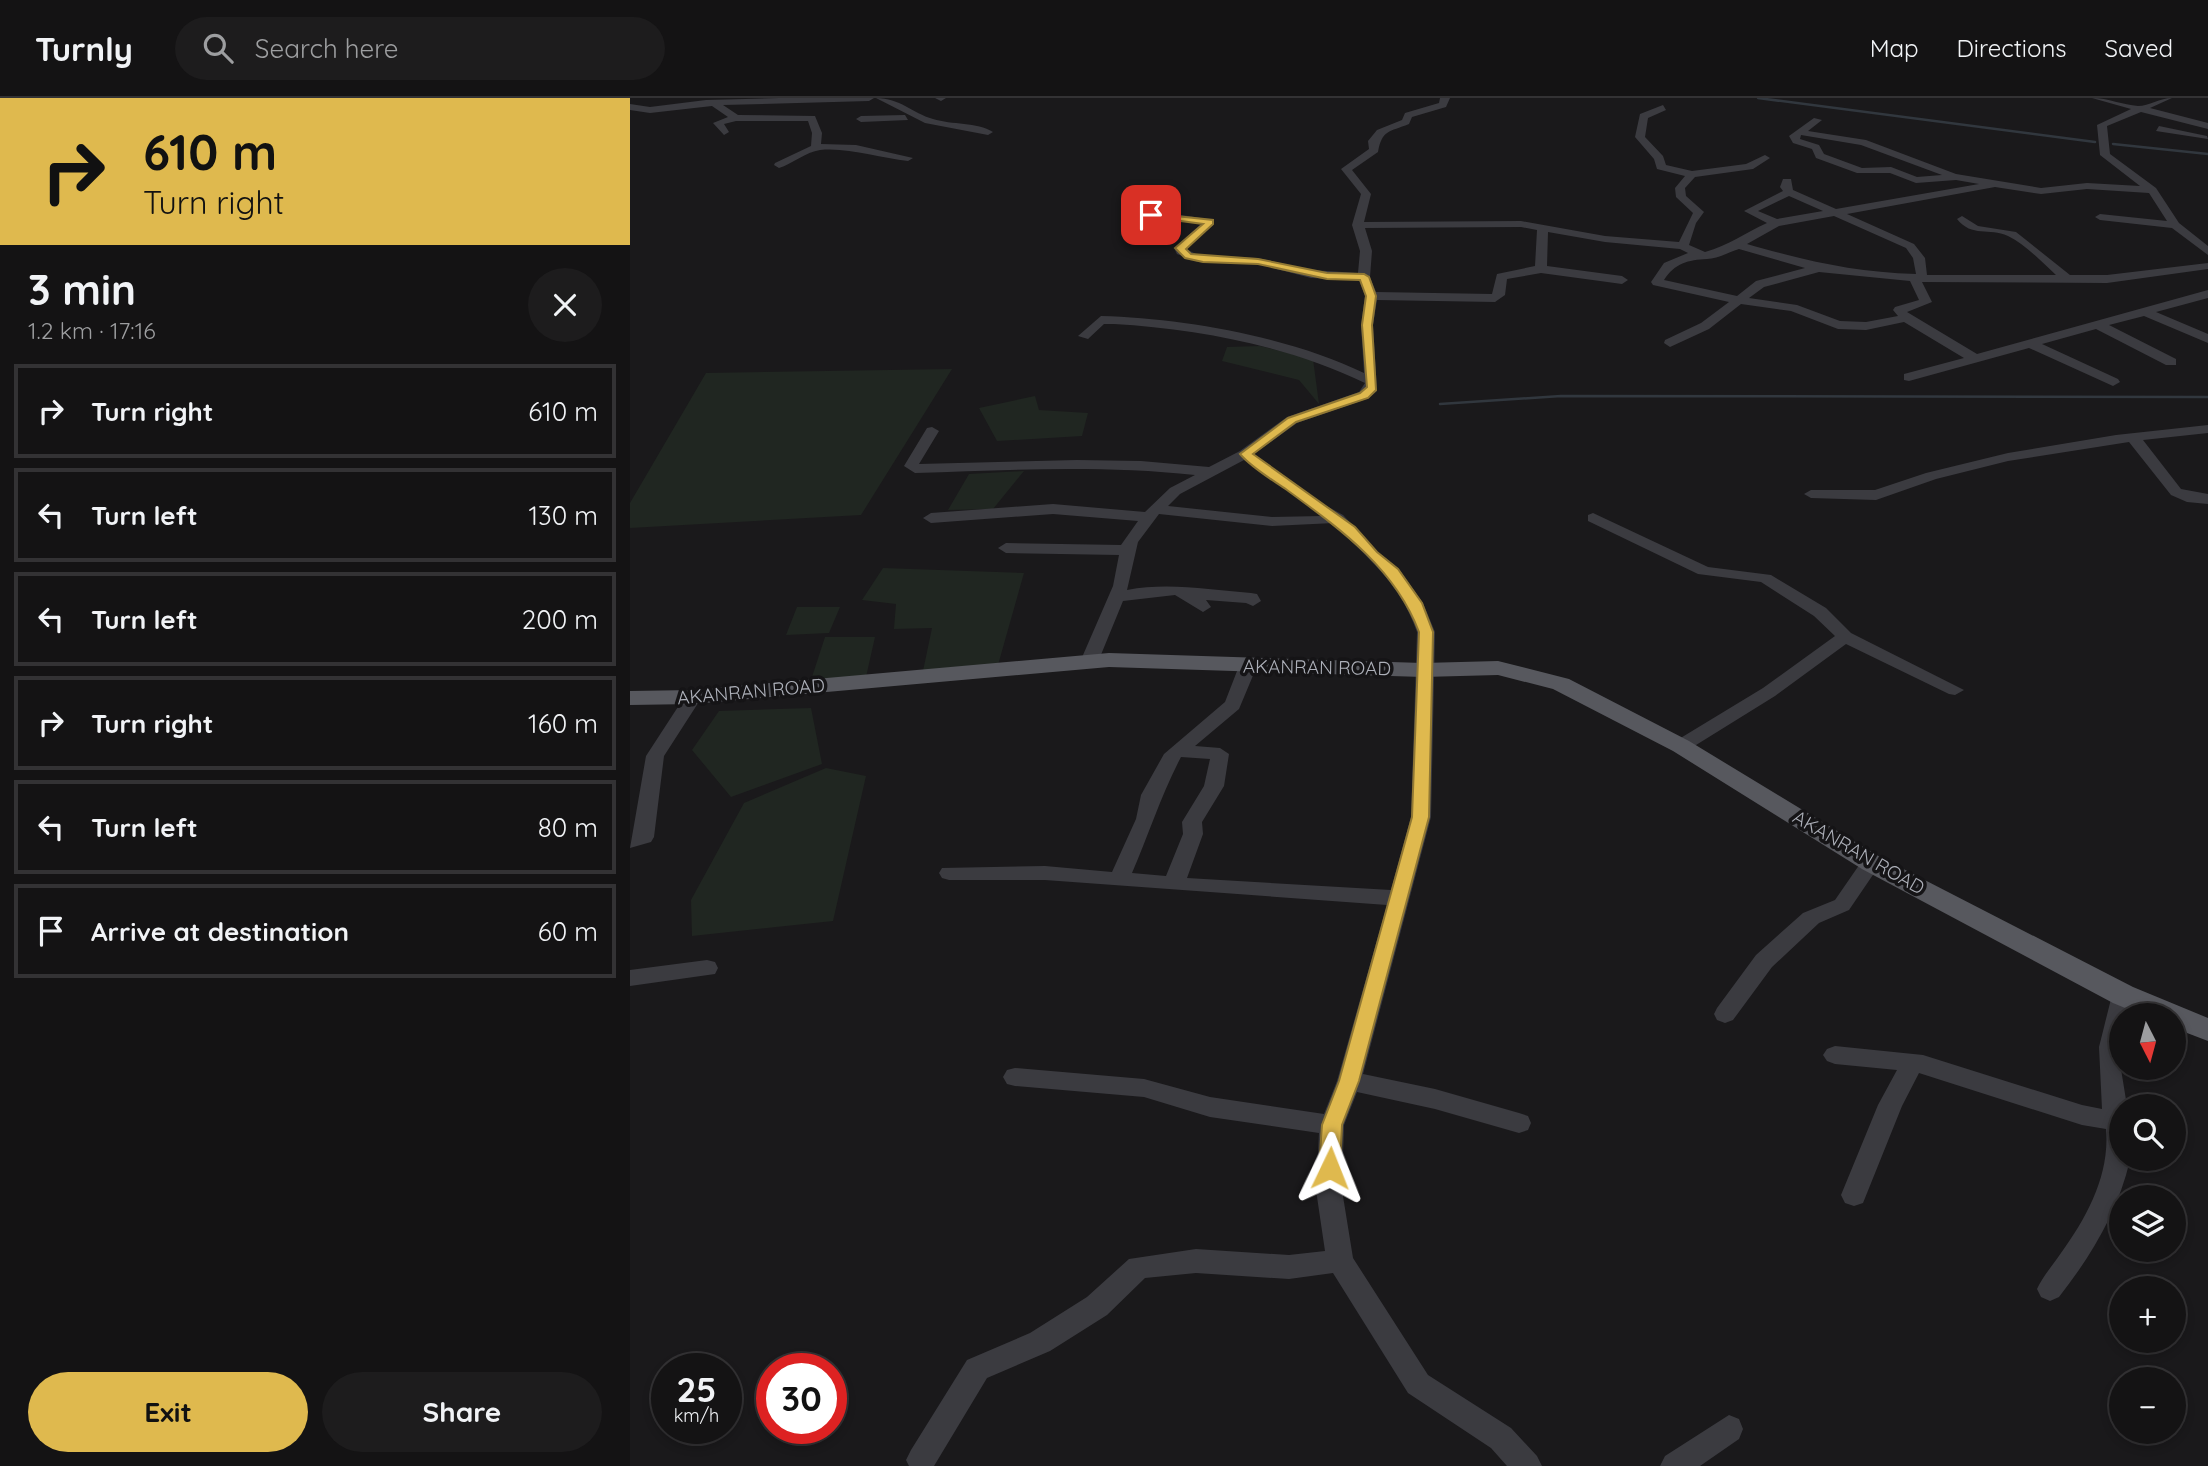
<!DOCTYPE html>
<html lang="en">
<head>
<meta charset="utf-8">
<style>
	:root { --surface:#141314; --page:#1d1c1d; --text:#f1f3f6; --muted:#9d9ea0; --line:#333234; --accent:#dfb94e }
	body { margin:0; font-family:Quicksand,sans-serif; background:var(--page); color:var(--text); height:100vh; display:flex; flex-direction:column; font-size:26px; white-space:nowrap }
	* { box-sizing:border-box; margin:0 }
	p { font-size:23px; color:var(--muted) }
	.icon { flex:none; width:38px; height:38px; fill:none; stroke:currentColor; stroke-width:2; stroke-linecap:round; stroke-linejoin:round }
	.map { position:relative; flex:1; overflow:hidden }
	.sheet { display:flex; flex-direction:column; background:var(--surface); width:630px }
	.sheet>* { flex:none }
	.hud { background:#dfb94e; color:#111; overflow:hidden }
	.needle { width:46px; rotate:174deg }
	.fabs { position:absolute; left:1479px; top:905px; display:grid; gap:14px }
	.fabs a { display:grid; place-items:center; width:77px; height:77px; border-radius:50%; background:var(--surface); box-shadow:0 4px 10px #0003,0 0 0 2px var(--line); font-size:35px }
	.speed { position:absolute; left:21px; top:1255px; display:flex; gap:14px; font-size:35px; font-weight:700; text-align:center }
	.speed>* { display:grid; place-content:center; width:91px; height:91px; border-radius:50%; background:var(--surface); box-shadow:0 4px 10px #0003,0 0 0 2px var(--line); line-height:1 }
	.speed small { font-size:18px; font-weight:400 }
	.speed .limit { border:10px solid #d22; background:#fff; color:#111 }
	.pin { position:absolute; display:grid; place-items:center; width:60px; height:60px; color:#fff; margin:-30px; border-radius:14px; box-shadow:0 4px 10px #0006 }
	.me { position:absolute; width:77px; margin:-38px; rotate:2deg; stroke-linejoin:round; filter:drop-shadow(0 0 5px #0008) }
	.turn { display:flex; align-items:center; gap:24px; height:147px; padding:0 28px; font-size:32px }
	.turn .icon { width:91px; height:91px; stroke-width:2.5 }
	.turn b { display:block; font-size:49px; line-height:60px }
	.round { display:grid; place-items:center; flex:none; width:74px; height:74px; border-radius:37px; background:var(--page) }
	.headline { display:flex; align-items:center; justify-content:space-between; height:119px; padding:0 28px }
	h1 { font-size:42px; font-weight:800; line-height:52px }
	.button { display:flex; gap:14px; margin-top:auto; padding:14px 28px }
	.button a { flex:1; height:80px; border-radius:42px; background:var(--accent); color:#111; font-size:28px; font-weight:800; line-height:80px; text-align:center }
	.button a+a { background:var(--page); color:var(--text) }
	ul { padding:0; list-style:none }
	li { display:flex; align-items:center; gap:21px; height:94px; margin:0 14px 10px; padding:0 14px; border:4px solid var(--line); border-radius:0px }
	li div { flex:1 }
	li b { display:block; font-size:26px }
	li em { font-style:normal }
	header { display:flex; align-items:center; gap:42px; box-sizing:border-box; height:98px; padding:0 35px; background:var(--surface); border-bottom:2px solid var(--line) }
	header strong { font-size:33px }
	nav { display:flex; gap:38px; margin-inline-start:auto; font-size:24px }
	.search { width:490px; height:63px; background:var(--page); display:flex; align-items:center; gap:18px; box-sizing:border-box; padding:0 24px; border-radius:38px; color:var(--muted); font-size:26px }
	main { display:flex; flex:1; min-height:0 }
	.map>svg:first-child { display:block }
	.green { fill:#202621 }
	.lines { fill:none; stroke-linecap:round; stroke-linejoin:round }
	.stream { stroke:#31373e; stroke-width:2.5 }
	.minor { fill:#3b3b40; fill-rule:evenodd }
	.major { fill:#57585e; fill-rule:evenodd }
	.route { fill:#dfb94e; stroke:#917833; stroke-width:2 }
	.labels { text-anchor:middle; stroke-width:7; stroke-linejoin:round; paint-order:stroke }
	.street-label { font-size:19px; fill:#adb0b9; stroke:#151416 }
</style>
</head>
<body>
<header>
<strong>Turnly</strong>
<div class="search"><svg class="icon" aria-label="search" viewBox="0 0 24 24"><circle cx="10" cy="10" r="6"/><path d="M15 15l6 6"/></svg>Search here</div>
<nav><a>Map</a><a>Directions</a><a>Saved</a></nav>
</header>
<main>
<section class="sheet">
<div class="hud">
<div class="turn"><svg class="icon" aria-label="right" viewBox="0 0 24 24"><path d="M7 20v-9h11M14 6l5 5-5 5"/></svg><div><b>610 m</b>Turn right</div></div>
</div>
<div class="headline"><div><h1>3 min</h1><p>1.2 km · 17:16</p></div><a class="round"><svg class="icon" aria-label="close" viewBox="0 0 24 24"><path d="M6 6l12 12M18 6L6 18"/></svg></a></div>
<ul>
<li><svg class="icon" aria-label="right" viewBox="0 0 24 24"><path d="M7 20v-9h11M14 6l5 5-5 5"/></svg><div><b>Turn right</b></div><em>610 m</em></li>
<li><svg class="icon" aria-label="left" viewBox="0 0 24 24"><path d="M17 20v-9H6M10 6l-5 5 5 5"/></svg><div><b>Turn left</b></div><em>130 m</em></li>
<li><svg class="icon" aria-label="left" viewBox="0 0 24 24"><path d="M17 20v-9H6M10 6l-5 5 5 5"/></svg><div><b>Turn left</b></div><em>200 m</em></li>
<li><svg class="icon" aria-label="right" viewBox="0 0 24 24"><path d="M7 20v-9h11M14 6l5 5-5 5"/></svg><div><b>Turn right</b></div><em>160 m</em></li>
<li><svg class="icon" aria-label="left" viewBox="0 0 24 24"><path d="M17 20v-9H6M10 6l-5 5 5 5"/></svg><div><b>Turn left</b></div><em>80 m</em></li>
<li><svg class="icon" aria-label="arrive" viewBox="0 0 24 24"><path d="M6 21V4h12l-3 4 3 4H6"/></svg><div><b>Arrive at destination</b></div><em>60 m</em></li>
</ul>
<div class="button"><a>Exit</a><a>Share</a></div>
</section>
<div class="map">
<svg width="1578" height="1368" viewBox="0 0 1578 1368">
	<rect width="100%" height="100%" fill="#1a191b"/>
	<path class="green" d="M630 248 683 261 689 306 669 282 592 263 597 249Z
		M322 271 231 417 0 430V405L76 275Z
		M405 298 409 312 458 315 452 338 367 343 349 310Z
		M394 373 363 411 318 412 339 376Z
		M253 470 394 475 368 567 293 573 302 530 264 531 266 506 232 502Z
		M167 509H210L199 535 156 537Z
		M195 539H245L236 579 181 582Z
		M181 610 192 666 101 699 62 652 89 613Z
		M196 670 236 678 203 823 62 838 61 802 114 705Z"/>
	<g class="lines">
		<path class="stream" d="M1128 0 1465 44
			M1483 46 1578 56
			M810 306 931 298 1578 299"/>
		<path class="minor" d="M149 0H244L239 3 93 7 108 17 185 18 192 35 191 46 226 47 283 60 278 63C250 60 217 49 190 52 176 54 162 66 149 70L144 67 145 65 181 48 182 35 178 23H106L94 26 99 34 94 37 83 25 98 19 82 8 20 15 0 12V6L20 9 76 2Z
			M246 0C270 0 282 15 303 21 322 27 347 24 363 34L358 37 295 25Z
			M305 0H316L311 3Z
			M810 0H820L816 9 782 19 779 26C759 34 752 32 748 54L722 72 741 96 734 124 891 123 975 138 1049 144 1063 115 1046 99 1045 90 1055 78 1027 71 1024 61 1005 39 1010 16 1033 7 1036 12 1018 20 1015 39 1033 58 1036 67 1062 73 1116 66 1135 57 1140 60 1123 71 1065 79 1055 90 1056 98 1074 114 1066 125 1059 147 1075 154C1099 147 1115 135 1137 125L1114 113 1153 93 1150 89 1153 81H1161L1163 92 1206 111 1349 86 1326 82 1286 85 1260 75H1227L1186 60 1182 51 1163 45 1159 38 1184 20 1192 22 1178 33 1236 42 1326 76 1411 90 1457 85 1510 88 1470 57 1467 27 1501 11 1462 0C1478 0 1493 7 1508 8 1519 8 1530 0 1542 0L1520 10 1578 25V31L1511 14 1477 28 1480 56 1526 90 1549 125 1578 148V157L1542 130 1470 122 1465 119 1470 116 1537 123 1519 95 1457 91 1411 96 1365 89 1217 116 1284 146 1295 160 1297 177H1426C1411 163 1396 147 1378 138 1359 129 1342 140 1327 121L1332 118 1348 128 1386 134 1440 177H1477L1578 165V171L1477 185 1292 184 1302 204 1277 214 1347 256 1578 192V200L1526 214 1578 236V245L1514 218 1479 227 1546 261V267H1536L1466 231 1412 246 1488 281 1490 284 1483 288 1399 250 1279 283 1274 282V276L1334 260 1274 224 1236 232 1208 231 1161 213 1111 206 1079 231 1040 249 1034 245 1035 242 1071 225 1099 204 1023 187 1021 184 1034 165 1058 155 1050 151 975 144 918 134 917 168 992 178 998 182 992 186 911 175 877 181 875 197 865 204 747 202 743 227 747 293 739 300 667 325 624 356 684 401 713 417 748 454 769 471 793 505 805 534 801 719 733 976 805 991 889 1015 898 1018 901 1025 898 1032 889 1035 805 1011 727 994 714 1027 712 1092 723 1160 798 1277 881 1330 907 1358 912 1368H877L861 1350 778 1295 703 1175 659 1181 566 1175 515 1180 477 1217 420 1253 357 1280 304 1368H279L276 1362 281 1352 337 1262 400 1235 457 1199 499 1161 566 1151 659 1157 695 1153 686 1092 689 1035 580 1019 514 999 385 988 377 986 373 979 377 972 385 970 514 981 580 999 694 1016 707 983 757 807 415 782H319L312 780 309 775 312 770 415 768 482 774 506 721 511 697 534 656 595 604 609 568 618 563 627 568 609 611 565 648 590 650 599 656 594 688 572 724 573 736 557 780 761 792 781 719 787 534C769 483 740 464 704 425L642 428 529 416 508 444 497 492C539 484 579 492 621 495L627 496 631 503 623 508 616 505 576 502 581 509 573 514 545 497 493 503 468 564 459 569 453 568 450 564 483 488 489 457 376 455 368 450 376 445 491 447 508 423 423 416 301 425 293 420 301 415 423 406 515 414 540 390 565 377C471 367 379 372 285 375L274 368 297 330 302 329 309 333 289 366 447 362 511 363 579 369 610 353 657 319 729 294 735 285C658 248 569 231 484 226H474L458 241 448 238 471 218C552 220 661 239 734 275L731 227 735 198 729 182 681 180 628 166 568 164 547 156 544 150 571 126 517 118 513 110 535 94 540 97 524 111 525 113 584 122V126L556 151 570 158 628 160 681 172 728 175 730 153 722 127 731 96 711 71 739 51 738 43 747 32 772 22 775 15 809 5ZM1171 37 1231 47 1312 77 1287 79 1261 69 1232 70 1194 56 1189 47 1170 41ZM1159 98 1193 113 1147 121 1128 113ZM1204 118 1276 150 1283 160 1286 176C1223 174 1177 163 1117 146L1149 128ZM891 129 907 132 905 168 867 176 862 196 746 194 740 179 742 153 735 130ZM1109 151 1175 170 1126 183 1107 198 1034 182C1045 165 1058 162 1077 161 1087 161 1099 154 1109 151ZM1189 174 1280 183 1289 202 1265 209 1263 212 1268 218 1236 224 1210 223 1167 207 1119 200 1134 189ZM614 362 693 418 642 419 538 408 550 396ZM551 659 580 661 574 688 552 724 553 736 536 778 502 775C519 736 531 697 551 659Z
			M275 17 278 22 231 24 226 21 231 18Z
			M1529 28 1577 38 1578 41 1526 33Z
			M1578 327V335L1513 342 1551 391 1578 396V406L1557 404 1541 397 1499 344 1378 363 1306 381 1246 402 1181 400 1174 396 1181 392H1245L1296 375 1378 355 1486 337Z
			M963 415 1078 469 1141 477 1196 510 1221 535 1334 592 1325 597 1319 596 1216 546 1145 598 1058 652H1044L1042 648 1044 644 1133 590 1205 538 1184 518 1131 484 1068 476 958 423V417Z
			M63 594 72 599 34 658 24 739 21 744 0 750 16 658 57 595Z
			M1241 758 1251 765 1219 812 1189 825 1142 869 1103 922 1095 925 1087 922 1084 916 1087 910 1126 857 1173 815 1205 802 1234 760Z
			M77 862 85 864 88 870 85 876 0 888V872Z
			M1493 889 1501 891 1504 897 1498 917H1491V971L1497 1008H1491V1060L1500 1062C1488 1114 1461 1158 1429 1199L1420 1203 1411 1199 1407 1191C1413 1178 1423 1167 1431 1155 1457 1119 1480 1077 1476 1031L1452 1027 1289 975 1272 1008 1233 1105 1224 1108 1215 1105 1211 1097 1248 1007 1267 972 1205 966 1197 963 1193 957 1197 951 1205 948 1293 957 1452 1007 1472 1011 1469 949 1482 897 1485 891Z
			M1099 1317 1109 1321 1113 1331 1109 1341 1070 1368H1030L1035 1358Z"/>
		<path class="major" d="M479 555 793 565 868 563 939 581 1059 643 1250 759 1503 889 1578 920V943L1544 930V917H1512L1483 905 1232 771 1043 653 923 591 868 577 793 579 479 569 63 606 0 607V593L63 592Z"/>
	</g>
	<path class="route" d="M517 115 583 122V126L556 151 561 156 628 161 697 175 734 176 739 179 746 198 742 227 746 292 738 300 666 324 623 356 725 429 747 454 768 471 792 505 803 534 799 719 729 983 712 1027 710 1070 707 1076 700 1079 692 1076 689 1070 692 1027 709 983 782 719 789 534C765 470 710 431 657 392 641 381 622 370 610 356L658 320 730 295 737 289 732 227 736 198 730 182 697 181 628 166 573 164 555 160 545 150 573 126 521 119Z"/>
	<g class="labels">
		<g class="street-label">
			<text transform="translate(687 569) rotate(1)" y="7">AKANRAN ROAD</text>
			<text transform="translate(121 593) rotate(-5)" y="7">AKANRAN ROAD</text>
			<text transform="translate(1229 754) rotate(30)" y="7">AKANRAN ROAD</text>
		</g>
	</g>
</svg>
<div class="fabs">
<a><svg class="needle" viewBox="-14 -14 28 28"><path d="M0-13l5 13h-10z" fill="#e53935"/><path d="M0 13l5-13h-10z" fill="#9d9ea0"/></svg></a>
<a><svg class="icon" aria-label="search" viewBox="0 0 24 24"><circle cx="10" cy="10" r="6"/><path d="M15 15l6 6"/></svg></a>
<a><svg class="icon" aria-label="layers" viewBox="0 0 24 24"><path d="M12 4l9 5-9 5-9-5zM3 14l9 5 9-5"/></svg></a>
<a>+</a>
<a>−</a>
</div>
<div class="speed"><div>25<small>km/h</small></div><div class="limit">30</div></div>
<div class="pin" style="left:521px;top:117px;background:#d93025"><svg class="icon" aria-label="arrive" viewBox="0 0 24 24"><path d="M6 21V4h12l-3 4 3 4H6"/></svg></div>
<svg class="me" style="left:700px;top:1070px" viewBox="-20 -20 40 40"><path d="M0-17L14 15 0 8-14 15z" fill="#dfb94e" stroke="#fff" stroke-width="4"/></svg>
</div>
</main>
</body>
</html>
